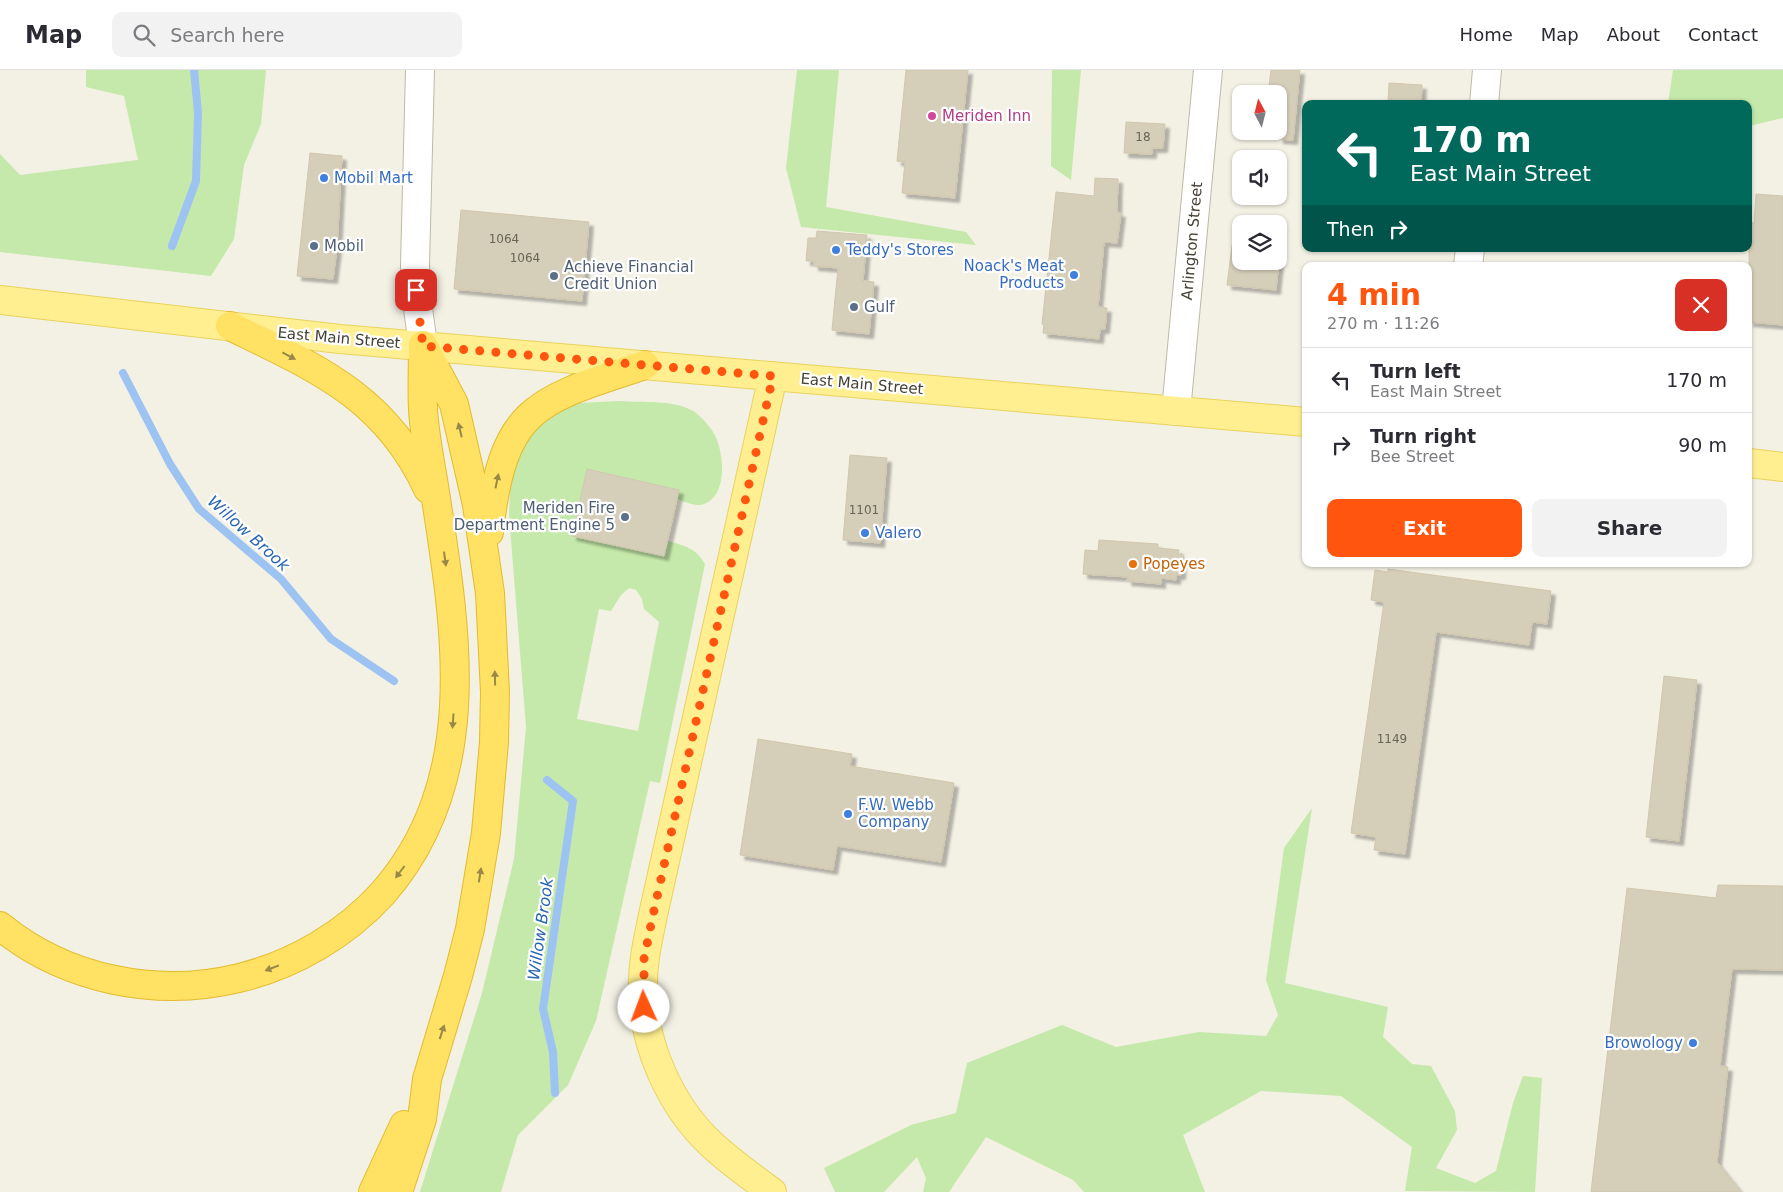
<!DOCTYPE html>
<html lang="en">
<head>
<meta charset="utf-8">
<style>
	:root { --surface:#fff; --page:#f2f2f3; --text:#2b2b33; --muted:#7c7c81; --line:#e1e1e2; --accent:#ff550f }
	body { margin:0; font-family:"DejaVu Sans",sans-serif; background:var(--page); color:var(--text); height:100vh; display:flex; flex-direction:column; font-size:19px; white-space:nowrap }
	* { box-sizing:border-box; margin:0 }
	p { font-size:16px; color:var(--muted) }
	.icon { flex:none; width:28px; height:28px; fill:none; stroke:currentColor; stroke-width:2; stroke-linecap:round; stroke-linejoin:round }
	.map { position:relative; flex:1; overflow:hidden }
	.details { position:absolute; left:1302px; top:192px; width:450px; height:305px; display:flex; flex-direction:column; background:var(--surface); border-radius:10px; box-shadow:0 1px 4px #0004 }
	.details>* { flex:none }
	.hud { position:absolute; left:1302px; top:30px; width:450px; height:152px; border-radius:10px; box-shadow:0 1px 4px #0004; background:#00695c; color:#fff; overflow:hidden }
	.needle { width:32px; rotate:353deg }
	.buttons { position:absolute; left:1232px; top:15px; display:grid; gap:10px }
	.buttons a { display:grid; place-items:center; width:55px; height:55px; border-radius:10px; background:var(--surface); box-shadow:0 1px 4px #0004; font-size:25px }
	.pin { position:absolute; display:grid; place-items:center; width:42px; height:42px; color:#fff; margin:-21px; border-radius:10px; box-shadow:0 2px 8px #0006 }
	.me { position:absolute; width:55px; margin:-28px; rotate:358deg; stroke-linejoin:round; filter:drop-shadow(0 0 4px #0008) }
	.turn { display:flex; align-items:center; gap:18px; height:105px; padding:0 25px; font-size:22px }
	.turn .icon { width:65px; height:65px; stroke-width:2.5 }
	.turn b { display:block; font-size:35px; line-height:42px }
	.then { display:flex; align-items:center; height:48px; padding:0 25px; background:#0003; gap:10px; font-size:19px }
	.round { display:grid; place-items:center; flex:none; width:52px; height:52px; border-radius:10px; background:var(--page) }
	.overview { display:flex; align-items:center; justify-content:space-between; height:85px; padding:0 25px }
	h1 { font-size:30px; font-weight:700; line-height:38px; color:var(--accent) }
	.primary-button { display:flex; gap:10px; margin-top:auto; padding:10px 25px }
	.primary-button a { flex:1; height:58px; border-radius:10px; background:var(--accent); color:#fff; font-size:20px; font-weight:700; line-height:58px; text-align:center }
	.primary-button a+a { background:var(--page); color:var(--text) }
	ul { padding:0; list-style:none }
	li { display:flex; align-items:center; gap:15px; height:65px; padding:0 25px; border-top:1px solid var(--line) }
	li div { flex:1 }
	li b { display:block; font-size:19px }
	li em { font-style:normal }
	header { display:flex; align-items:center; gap:30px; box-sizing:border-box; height:70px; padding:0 25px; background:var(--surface); border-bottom:1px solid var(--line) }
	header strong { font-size:24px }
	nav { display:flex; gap:28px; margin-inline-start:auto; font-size:18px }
	.search { width:350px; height:45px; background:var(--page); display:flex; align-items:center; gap:12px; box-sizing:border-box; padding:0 18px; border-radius:10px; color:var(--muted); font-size:19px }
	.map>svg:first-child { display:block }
	.green { fill:#c4e9aa; fill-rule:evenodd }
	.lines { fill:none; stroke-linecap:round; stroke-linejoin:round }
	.stream { stroke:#9dc3f3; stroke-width:8 }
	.building { fill:#d5ceb9; stroke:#d0c7ac; filter:url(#shadow) }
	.minor-casing { stroke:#bfbaa6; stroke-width:30 }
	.major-casing { stroke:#e9d35c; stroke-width:30 }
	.highway-casing { stroke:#e4bb2d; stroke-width:30 }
	.minor { stroke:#fff; stroke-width:28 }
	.major { stroke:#ffef91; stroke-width:28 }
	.highway { stroke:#ffe163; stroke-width:28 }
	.oneway { fill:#998949 }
	.route { stroke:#ff550f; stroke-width:9; stroke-dasharray:0 16.2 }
	.hotel-dot { fill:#d1479c; stroke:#fff; stroke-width:2 }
	.shop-dot { fill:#3f7fe0; stroke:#fff; stroke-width:2 }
	.service-dot { fill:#5c6f8a; stroke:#fff; stroke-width:2 }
	.food-dot { fill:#e8710a; stroke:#fff; stroke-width:2 }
	.labels { text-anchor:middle; stroke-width:4.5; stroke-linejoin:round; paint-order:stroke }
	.number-label { font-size:12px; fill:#696455 }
	.hotel-label { font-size:15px; fill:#b23c85; stroke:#fff; text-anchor:start }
	.shop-label { font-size:15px; fill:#366cbe; stroke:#fff; text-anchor:start }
	.street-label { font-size:15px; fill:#454134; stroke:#fff }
	.service-label { font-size:15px; fill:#4e5e75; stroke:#fff; text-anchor:start }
	.food-label { font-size:15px; fill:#c56008; stroke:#fff; text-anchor:start }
	.water-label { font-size:16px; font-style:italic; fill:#2865b5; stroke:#fff }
</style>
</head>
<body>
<header>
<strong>Map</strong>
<div class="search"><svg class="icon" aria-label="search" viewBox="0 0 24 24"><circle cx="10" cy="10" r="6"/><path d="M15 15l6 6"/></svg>Search here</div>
<nav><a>Home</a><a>Map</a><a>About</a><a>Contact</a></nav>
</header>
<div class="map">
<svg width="1783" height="1122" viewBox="0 0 1783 1122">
	<defs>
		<filter id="shadow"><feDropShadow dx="4.5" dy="4.5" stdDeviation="1" flood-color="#0004"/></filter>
	</defs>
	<rect width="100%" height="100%" fill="#f3f0e4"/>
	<path class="green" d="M86 0H266L261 54 244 95 234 169 211 206 0 182V84L20 105 138 90 124 26 86 17Z
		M797 0H839L826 137 966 162 976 175 801 157 786 98Z
		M1052 0H1081L1071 110 1051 96Z
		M1673 0H1783V48L1749 56V34H1668Z
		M619 331C642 333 674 329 695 342 700 346 710 356 713 362 724 379 729 425 704 434 696 437 685 432 677 429L679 420 587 399 572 465 664 486 668 471C685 476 696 478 705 494L660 713 650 711 596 951 568 1015 518 1065 501 1122H420L482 923 514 789 526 657 509 445 511 399 523 368 548 346 580 333ZM629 518 636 520 642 529 644 539 659 552 638 661 577 649 599 539 611 541 621 525Z
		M1312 738 1285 913 1388 937 1383 967 1412 994 1431 996 1455 1041 1457 1060 1436 1098 1475 1113 1496 1101 1513 1033 1523 1006 1542 1008 1535 1122 1405 1121 1412 1077 1341 1026 1261 1021 1183 1065 1205 1122H1084L1073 1110 986 1067 949 1122H923L926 1108 917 1087 884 1122H835L824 1098 911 1055 956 1043 967 993 1062 955 1116 977 1199 962 1266 966 1278 945 1266 910 1284 778Z"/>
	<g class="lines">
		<path class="stream" d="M172 176 196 111 198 43 194 0
			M123 303 170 394 199 439 281 509 331 569 394 611
			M547 710 573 731 543 939 553 982 555 1023"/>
	</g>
	<path class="building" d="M906 0H968L955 128 902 123 905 92 897 91Z
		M1271 0H1300L1293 70 1279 69V24H1268Z
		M1389 13 1422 15 1421 34H1388Z
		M1126 52 1165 54 1163 78H1152V84L1124 83Z
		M310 83 342 86 337 178 333 209 297 206Z
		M1095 108 1118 109 1117 142 1121 143 1117 173 1104 172 1098 237 1107 238 1105 259H1100L1099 269 1043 263 1044 255 1042 254 1056 122 1094 126Z
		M1756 124 1783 126V255L1749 252V152L1754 153Z
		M461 140 589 152 582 231 454 219Z
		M817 161 867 165 863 211 874 212 869 264 832 260 838 198 814 196V191H806L808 168H816Z
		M1233 169 1241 170V191H1279L1276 220 1227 215Z
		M850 385 887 388 880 473 843 470Z
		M587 399 679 420 664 486 572 466Z
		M1099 470 1158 474V478L1179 480 1178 484 1182 485 1181 505H1176V510L1161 508V514L1127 511 1128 507 1083 504 1085 480 1098 481Z
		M1388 499 1551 521 1547 554 1532 552 1529 575 1436 562 1405 784 1374 780 1376 767 1351 763 1384 532 1371 530 1375 500 1388 502Z
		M1664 606 1697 610 1679 771 1646 767Z
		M758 669 852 684 850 696 954 713 941 792 837 776 833 800 740 785Z
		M1718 815 1783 816V900L1732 899 1720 996 1728 997 1717 1092 1741 1122H1591L1627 818 1716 828Z"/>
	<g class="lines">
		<defs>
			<path id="minor" d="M420 0 415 195 416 224 423 275
				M1484 34 1487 0
				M1468 196 1470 179
				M1176 341 1208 0"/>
			<path id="major" d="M0 230 340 269 1306 352
				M1749 393 1783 397
				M772 1122C750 1106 729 1091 710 1073 670 1035 643 974 643 920 642 894 648 870 653 845L773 306"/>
			<path id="highway" d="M230 256C316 298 385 326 428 419
				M489 462C503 337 534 331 645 295
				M0 856C66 910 157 928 239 908 293 895 345 865 383 823 481 711 457 564 436 429 432 400 425 370 423 340 422 319 423 297 423 275
				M373 1122 404 1055
				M398 1122 422 1049 427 1009 458 906 470 859 486 763 494 672 495 622 490 523 477 435 454 334 425 279"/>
		</defs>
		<use href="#minor" class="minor-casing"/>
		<use href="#major" class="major-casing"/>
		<use href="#highway" class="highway-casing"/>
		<use href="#minor" class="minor"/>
		<use href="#major" class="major"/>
		<use href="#highway" class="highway"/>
	</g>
	<defs><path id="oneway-solid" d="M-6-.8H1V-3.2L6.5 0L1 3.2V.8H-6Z" transform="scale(1.25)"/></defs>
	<g class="oneway">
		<use href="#oneway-solid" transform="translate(289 286) rotate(28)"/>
		<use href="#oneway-solid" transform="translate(460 360) rotate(-103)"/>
		<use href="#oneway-solid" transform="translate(497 411) rotate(-78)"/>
		<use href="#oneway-solid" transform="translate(445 489) rotate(82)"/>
		<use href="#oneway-solid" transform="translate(495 608) rotate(-91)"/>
		<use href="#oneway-solid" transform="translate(453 651) rotate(94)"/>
		<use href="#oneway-solid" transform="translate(400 802) rotate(127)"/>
		<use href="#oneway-solid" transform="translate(480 805) rotate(-81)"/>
		<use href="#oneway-solid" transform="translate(272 898) rotate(159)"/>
		<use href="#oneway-solid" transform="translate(442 962) rotate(-72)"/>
	</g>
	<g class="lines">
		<path class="route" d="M416 220 423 276 773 306 653 845 644 889V937"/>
	</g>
	<circle class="hotel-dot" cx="932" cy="46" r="5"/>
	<g class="shop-dot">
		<circle cx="324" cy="108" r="5"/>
		<circle cx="836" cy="180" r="5"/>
		<circle cx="1074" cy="205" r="5"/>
		<circle cx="865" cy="463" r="5"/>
		<circle cx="848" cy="744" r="5"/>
		<circle cx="1693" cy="973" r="5"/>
	</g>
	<g class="service-dot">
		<circle cx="314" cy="176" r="5"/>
		<circle cx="554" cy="206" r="5"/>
		<circle cx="854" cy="237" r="5"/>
		<circle cx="625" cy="447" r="5"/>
	</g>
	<circle class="food-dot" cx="1133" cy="494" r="5"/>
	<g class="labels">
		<g class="number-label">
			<text x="1143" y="71">18</text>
			<text x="504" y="173">1064</text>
			<text x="525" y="192">1064</text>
			<text x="864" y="444">1101</text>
			<text x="1392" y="673">1149</text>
		</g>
		<g class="hotel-label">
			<text x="942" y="51">Meriden Inn</text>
		</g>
		<g class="shop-label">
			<text x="334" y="113">Mobil Mart</text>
			<text x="846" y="185">Teddy's Stores</text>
			<text x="1064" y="201" text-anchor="end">Noack's Meat<tspan x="1064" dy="17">Products</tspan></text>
			<text x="875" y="468">Valero</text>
			<text x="858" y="740">F.W. Webb<tspan x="858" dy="17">Company</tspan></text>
			<text x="1683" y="978" text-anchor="end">Browology</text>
		</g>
		<g class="street-label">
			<text transform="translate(1192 171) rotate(-85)" y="5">Arlington Street</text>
			<text transform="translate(339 268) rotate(5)" y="5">East Main Street</text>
			<text transform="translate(862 314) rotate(5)" y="5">East Main Street</text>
		</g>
		<g class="service-label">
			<text x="324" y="181">Mobil</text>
			<text x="564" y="202">Achieve Financial<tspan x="564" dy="17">Credit Union</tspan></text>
			<text x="864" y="242">Gulf</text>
			<text x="615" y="443" text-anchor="end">Meriden Fire<tspan x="615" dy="17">Department Engine 5</tspan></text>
		</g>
		<g class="food-label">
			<text x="1143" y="499">Popeyes</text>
		</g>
		<g class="water-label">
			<text transform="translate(249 463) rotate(42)" y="6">Willow Brook</text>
			<text transform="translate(540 859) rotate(-82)" y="6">Willow Brook</text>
		</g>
	</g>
</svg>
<div class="buttons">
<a><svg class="needle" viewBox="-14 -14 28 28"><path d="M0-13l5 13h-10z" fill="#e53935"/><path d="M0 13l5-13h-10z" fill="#7c7c81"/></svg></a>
<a><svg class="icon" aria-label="sound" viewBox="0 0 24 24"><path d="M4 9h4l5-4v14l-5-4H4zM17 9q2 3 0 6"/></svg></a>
<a><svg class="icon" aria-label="layers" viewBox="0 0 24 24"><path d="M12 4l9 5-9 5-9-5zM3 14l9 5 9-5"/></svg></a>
</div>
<div class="pin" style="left:416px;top:220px;background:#d93025"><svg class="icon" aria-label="arrive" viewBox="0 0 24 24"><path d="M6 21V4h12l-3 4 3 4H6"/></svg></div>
<svg class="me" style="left:644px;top:937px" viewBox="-20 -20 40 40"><circle r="19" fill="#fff"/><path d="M0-13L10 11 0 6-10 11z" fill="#ff550f"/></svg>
<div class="hud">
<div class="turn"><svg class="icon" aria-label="left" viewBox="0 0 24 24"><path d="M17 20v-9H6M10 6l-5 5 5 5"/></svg><div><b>170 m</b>East Main Street</div></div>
<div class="then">Then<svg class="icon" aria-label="right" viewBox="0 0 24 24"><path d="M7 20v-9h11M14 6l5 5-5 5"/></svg></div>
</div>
<section class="details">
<div class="overview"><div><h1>4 min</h1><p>270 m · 11:26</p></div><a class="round" style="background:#d93025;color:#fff"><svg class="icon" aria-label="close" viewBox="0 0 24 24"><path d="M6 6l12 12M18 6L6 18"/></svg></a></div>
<ul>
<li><svg class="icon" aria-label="left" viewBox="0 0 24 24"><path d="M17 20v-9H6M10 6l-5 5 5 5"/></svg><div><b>Turn left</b><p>East Main Street</p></div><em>170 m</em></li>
<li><svg class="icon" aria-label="right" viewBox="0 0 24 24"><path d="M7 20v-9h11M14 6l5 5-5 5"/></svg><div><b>Turn right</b><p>Bee Street</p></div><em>90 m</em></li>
</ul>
<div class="primary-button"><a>Exit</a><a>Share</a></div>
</section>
</div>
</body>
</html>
